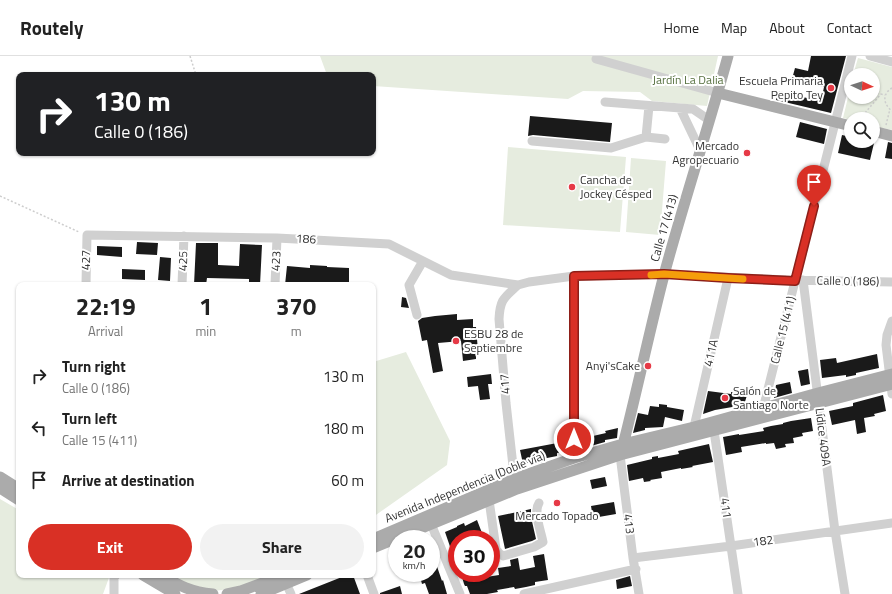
<!DOCTYPE html>
<html lang="en">
<head>
<meta charset="utf-8">
<style>
	:root { --surface:#fff; --page:#f2f2f2; --text:#222; --muted:#767676; --line:#e0e0e0; --accent:#d93025 }
	body { margin:0; font-family:"Titillium Web",sans-serif; background:var(--page); color:var(--text); height:100vh; display:flex; flex-direction:column; font-size:15px; white-space:nowrap }
	* { box-sizing:border-box; margin:0 }
	p { font-size:13px; color:var(--muted) }
	.icon { flex:none; width:22px; height:22px; fill:none; stroke:currentColor; stroke-width:2; stroke-linecap:round; stroke-linejoin:round }
	.map { position:relative; flex:1; overflow:hidden }
	.drawer { position:absolute; left:16px; top:226px; width:360px; height:296px; display:flex; flex-direction:column; background:var(--surface); border-radius:8px; box-shadow:0 1px 3px #0004 }
	.drawer>* { flex:none }
	.guide { position:absolute; left:16px; top:16px; width:360px; height:84px; border-radius:8px; box-shadow:0 1px 3px #0004; background:#202124; color:#fff; overflow:hidden }
	.needle { width:26px; rotate:94deg }
	.buttons { position:absolute; left:844px; top:12px; display:grid; gap:8px }
	.buttons a { display:grid; place-items:center; width:36px; height:36px; border-radius:50%; background:var(--surface); box-shadow:0 1px 3px #0004; font-size:20px }
	.speed { position:absolute; left:388px; top:474px; display:flex; gap:8px; font-size:20px; font-weight:700; text-align:center }
	.speed>* { display:grid; place-content:center; width:52px; height:52px; border-radius:50%; background:var(--surface); box-shadow:0 1px 3px #0004; line-height:1 }
	.speed small { font-size:10px; font-weight:400 }
	.speed .limit { border:6px solid #d22; background:#fff; color:#111 }
	.pin { position:absolute; display:grid; place-items:center; width:34px; height:34px; color:#fff; margin:-41px -17px; border-radius:50% 50% 50% 0; rotate:-45deg; box-shadow:0 0 4px #0007 }
	.pin .icon { rotate:45deg }
	.me { position:absolute; width:44px; margin:-22px; rotate:0deg; stroke-linejoin:round; filter:drop-shadow(0 0 3px #0008) }
	.turn { display:flex; align-items:center; gap:14px; height:84px; padding:0 12px; font-size:18px }
	.turn .icon { width:52px; height:52px; stroke-width:2.5 }
	.turn b { display:block; font-size:28px; line-height:34px }
	.eta { display:flex; justify-content:space-evenly; align-items:center; height:68px; text-align:center }
	.eta b { font-size:24px; font-weight:700; line-height:28px }
	.button { display:flex; gap:8px; margin-top:auto; padding:8px 12px }
	.button a { flex:1; height:46px; border-radius:24px; background:var(--accent); color:#fff; font-size:16px; font-weight:700; line-height:46px; text-align:center }
	.button a+a { background:var(--page); color:var(--text) }
	ul { padding:0; list-style:none }
	li { display:flex; align-items:center; gap:12px; height:52px; padding:0 12px }
	li div { flex:1 }
	li b { display:block; font-size:15px }
	li em { font-style:normal }
	header { display:flex; align-items:center; gap:24px; box-sizing:border-box; height:56px; padding:0 20px; background:var(--surface); border-bottom:1px solid var(--line) }
	header strong { font-size:19px }
	nav { display:flex; gap:22px; margin-inline-start:auto; font-size:14px }
	.map>svg:first-child { display:block }
	.green { fill:#e6ecdf }
	.building { fill:#1a1a1a }
	.lines { fill:none; stroke-linecap:round; stroke-linejoin:round }
	.path { stroke:#cdcdcd; stroke-width:1.5; stroke-dasharray:2 2; stroke-linecap:butt }
	.minor { stroke:#d0d0d0; stroke-width:9 }
	.major { stroke:#ababab; stroke-width:11 }
	.route-casing { stroke:#8d1f18; stroke-width:10 }
	.route { stroke:#d93025; stroke-width:7 }
	.slow { stroke:#f59e0b; stroke-width:7 }
	.poi-dot { fill:#e63946; stroke:#fff; stroke-width:1.5 }
	.labels { text-anchor:middle; stroke-width:4; stroke-linejoin:round; paint-order:stroke }
	.park-label { font-size:12px; fill:#56703f; stroke:#fff }
	.poi-label { font-size:12px; fill:#333; stroke:#fff; text-anchor:end }
	.street-label { font-size:12px; fill:#333; stroke:#fff }
</style>
</head>
<body>
<header>
<strong>Routely</strong>
<nav><a>Home</a><a>Map</a><a>About</a><a>Contact</a></nav>
</header>
<div class="map">
<svg width="892" height="538" viewBox="0 0 892 538">
	<rect width="100%" height="100%" fill="#fff"/>
	<path class="green" d="M320 0H718L707 50 652 45 640 36 583 35 568 43 373 30V19H327Z
		M858 2 892 11V74L873 70V63H851V64L843 62 851 29V41H873V19H853Z
		M508 91 626 101 620 176 503 169Z
		M631 102 666 105 660 179 626 176Z
		M406 296 450 385 447 409 373 461V306Z
		M0 443 19 454V519H110L103 538H0Z
		M169 519H269L236 532 214 535 184 528Z"/>
	<path class="building" d="M811 0H846L831 57 776 44 778 35 798 39V40L821 45 824 31 792 23 795 12 808 15Z
		M530 60 612 67 610 86 533 79 528 80Z
		M800 66 827 73 824 88 796 81Z
		M842 79 851 81V85H863L874 87 870 104 838 97Z
		M888 86 892 87V103L885 102Z
		M137 186 158 187 157 199 136 198Z
		M196 187H218V209L239 210 240 188 262 189 260 229H249V223L207 222 206 229H194Z
		M97 190 122 191V201L97 199Z
		M160 201 171 202 170 225 158 224Z
		M310 209 327 210V211L349 212V229H285L287 210 310 212Z
		M122 213 145 214V224L122 223Z
		M402 241 406 242 409 252 401 251Z
		M457 258V264L473 263V271H476L478 295H476V303L463 305 461 285 438 287 443 315 433 317 427 284 422 285 418 265 422 262 435 260Z
		M877 298 879 312 856 317V319L846 321V319L822 322 820 304 836 302 837 307Z
		M808 313 810 328 801 330 798 315Z
		M491 318 492 328H488L490 343 480 344 478 330 468 331 467 321Z
		M790 326 792 337 774 342 776 329Z
		M741 334 748 336 744 349 715 354 703 358 708 335 731 338V336L740 338Z
		M883 339 886 355 874 358 875 360 864 362 866 376 857 378 855 364 832 369 829 355 853 350V347Z
		M659 348 667 349V351L684 354 682 365 665 361 663 371 645 372V374L633 377 638 357 648 359 650 350 659 351Z
		M811 362 813 375 802 377 803 380 793 382 794 387 785 388 786 391 776 393 774 387 766 388V387L741 391 742 396 726 399 723 381 739 378V379L764 375 763 372 771 370 783 368V367L791 365Z
		M618 372 617 382 605 384V386L580 393V383L606 377 605 375Z
		M568 385V395L557 397V400L542 403V406L539 407 532 408V406L523 408 520 394Z
		M709 388 713 406 692 410 693 411 681 413V412L661 416 662 422 650 424 651 425 644 426 643 422 629 425 627 409 652 403V401L658 400V402L679 398 678 395Z
		M605 421 607 430 592 433 590 424Z
		M614 446 616 458 593 462 591 450Z
		M531 453V461L536 483 532 485 505 493 498 460Z
		M477 464 482 477 465 483H457V508H456L445 476 457 471V470L464 467 465 470Z
		M431 496H432L442 525 443 524 447 538H429L425 527 422 528 419 517H431Z
		M544 498 548 524 535 526V529L526 531 515 533 514 531 497 534 498 536 487 538H470L467 530H465L464 528 461 517H479L480 522 499 519 498 512 511 510 510 504 518 502 520 514 535 511 533 500Z
		M347 519H353L360 538H299Z
		M630 520 632 530 617 533 616 524Z
		M400 530 402 538H380V537Z"/>
	<g class="lines">
		<path class="path" d="M190 0 196 19
			M892 32C882 38 883 48 892 55
			M873 36 885 39
			M860 63 881 38
			M886 69 890 53
			M0 140 79 176
			M316 521 322 519"/>
		<path class="minor" d="M870 0 892 6
			M596 3 718 37
			M605 46 693 53 709 64
			M680 52 700 94
			M646 81 649 50
			M532 85 611 92 646 81 665 83
			M803 224 835 475 845 538
			M86 229 87 179 277 182 389 188 451 219 518 229 529 226 574 220 665 218 786 224 892 226
			M182 229 184 180
			M275 229 277 182
			M417 259 409 229 423 205
			M892 265 887 279 886 289 892 338
			M764 358 763 353 795 225 852 0
			M713 368 738 538
			M694 371 728 222
			M620 399 633 502 639 538
			M574 402V220
			M515 428 506 347 499 263C500 243 504 242 518 229
			M489 444 496 493 499 497 503 500 534 491 543 486C541 475 533 456 539 447
			M429 463 460 538
			M633 502 731 490 892 467
			M367 519 374 538
			M286 527 291 538
			M114 538V522L116 519
			M524 538 636 513"/>
		<path class="major" d="M718 37 851 70
			M873 75 892 80
			M622 393C637 335 649 277 664 219 684 145 708 73 728 0
			M0 421 19 433
			M0 432 19 444
			M373 483 514 423 574 402 623 388 694 371 818 337 892 318
			M373 492 517 433 620 399 892 328
			M143 519 175 538
			M161 519C180 530 191 536 213 538
			M227 538 241 535 284 519
			M261 538 307 519"/>
	</g>
	<g class="lines">
		<defs>
			<path id="route" d="M574 383V220L664 218 728 222 795 225 814 150"/>
		</defs>
		<use href="#route" class="route-casing"/>
		<use href="#route" class="route"/>
		<path class="slow" d="M651 219 664 218 743 223"/>
	</g>
	<g class="poi-dot">
		<circle cx="831" cy="32" r="4"/>
		<circle cx="747" cy="97" r="4"/>
		<circle cx="572" cy="131" r="4"/>
		<circle cx="456" cy="285" r="4"/>
		<circle cx="648" cy="310" r="4"/>
		<circle cx="725" cy="342" r="4"/>
		<circle cx="557" cy="447" r="4"/>
	</g>
	<g class="labels">
		<g class="park-label">
			<text x="688" y="28">Jardín La Dalia</text>
		</g>
		<g class="poi-label">
			<text x="823" y="29">Escuela Primaria<tspan x="823" dy="14">Pepito Tey</tspan></text>
			<text x="739" y="94">Mercado<tspan x="739" dy="14">Agropecuario</tspan></text>
			<text x="580" y="128" text-anchor="start">Cancha de<tspan x="580" dy="14">Jockey Césped</tspan></text>
			<text x="464" y="282" text-anchor="start">ESBU 28 de<tspan x="464" dy="14">Septiembre</tspan></text>
			<text x="640" y="314">Anyi'sCake</text>
			<text x="733" y="339" text-anchor="start">Salón de<tspan x="733" dy="14">Santiago Norte</tspan></text>
			<text x="557" y="464" text-anchor="middle">Mercado Topado</text>
		</g>
		<g class="street-label">
			<text transform="translate(664 172) rotate(-74)" y="4">Calle 17 (413)</text>
			<text transform="translate(306 183) rotate(3)" y="4">186</text>
			<text transform="translate(86 204) rotate(-89)" y="4">427</text>
			<text transform="translate(183 205) rotate(-88)" y="4">425</text>
			<text transform="translate(276 205) rotate(-87)" y="4">423</text>
			<text transform="translate(848 225) rotate(1)" y="4">Calle 0 (186)</text>
			<text transform="translate(783 274) rotate(-76)" y="4">Calle 15 (411)</text>
			<text transform="translate(711 297) rotate(-77)" y="4">411A</text>
			<text transform="translate(505 328) rotate(-95)" y="4">417</text>
			<text transform="translate(823 381) rotate(83)" y="4">Lídice 409A</text>
			<text transform="translate(465 431) rotate(-22)" y="4">Avenida Independencia (Doble vía)</text>
			<text transform="translate(726 452) rotate(82)" y="4">411</text>
			<text transform="translate(629 468) rotate(83)" y="4">413</text>
			<text transform="translate(763 485) rotate(-8)" y="4">182</text>
		</g>
	</g>
</svg>
<div class="buttons">
<a><svg class="needle" viewBox="-14 -14 28 28"><path d="M0-13l5 13h-10z" fill="#e53935"/><path d="M0 13l5-13h-10z" fill="#767676"/></svg></a>
<a><svg class="icon" aria-label="search" viewBox="0 0 24 24"><circle cx="10" cy="10" r="6"/><path d="M15 15l6 6"/></svg></a>
</div>
<div class="speed"><div>20<small>km/h</small></div><div class="limit">30</div></div>
<div class="pin" style="left:814px;top:150px;background:#d93025"><svg class="icon" aria-label="arrive" viewBox="0 0 24 24"><path d="M6 21V4h12l-3 4 3 4H6"/></svg></div>
<svg class="me" style="left:574px;top:383px" viewBox="-20 -20 40 40"><circle r="17" fill="#d93025" stroke="#fff" stroke-width="3"/><path d="M0-11L8 9 0 5-8 9z" fill="#fff"/></svg>
<div class="guide">
<div class="turn"><svg class="icon" aria-label="right" viewBox="0 0 24 24"><path d="M7 20v-9h11M14 6l5 5-5 5"/></svg><div><b>130 m</b>Calle 0 (186)</div></div>
</div>
<section class="drawer">
<div class="eta">
<div><b>22:19</b><p>Arrival</p></div>
<div><b>1</b><p>min</p></div>
<div><b>370</b><p>m</p></div>
</div>
<ul>
<li><svg class="icon" aria-label="right" viewBox="0 0 24 24"><path d="M7 20v-9h11M14 6l5 5-5 5"/></svg><div><b>Turn right</b><p>Calle 0 (186)</p></div><em>130 m</em></li>
<li><svg class="icon" aria-label="left" viewBox="0 0 24 24"><path d="M17 20v-9H6M10 6l-5 5 5 5"/></svg><div><b>Turn left</b><p>Calle 15 (411)</p></div><em>180 m</em></li>
<li><svg class="icon" aria-label="arrive" viewBox="0 0 24 24"><path d="M6 21V4h12l-3 4 3 4H6"/></svg><div><b>Arrive at destination</b></div><em>60 m</em></li>
</ul>
<div class="button"><a>Exit</a><a>Share</a></div>
</section>
</div>
</body>
</html>
